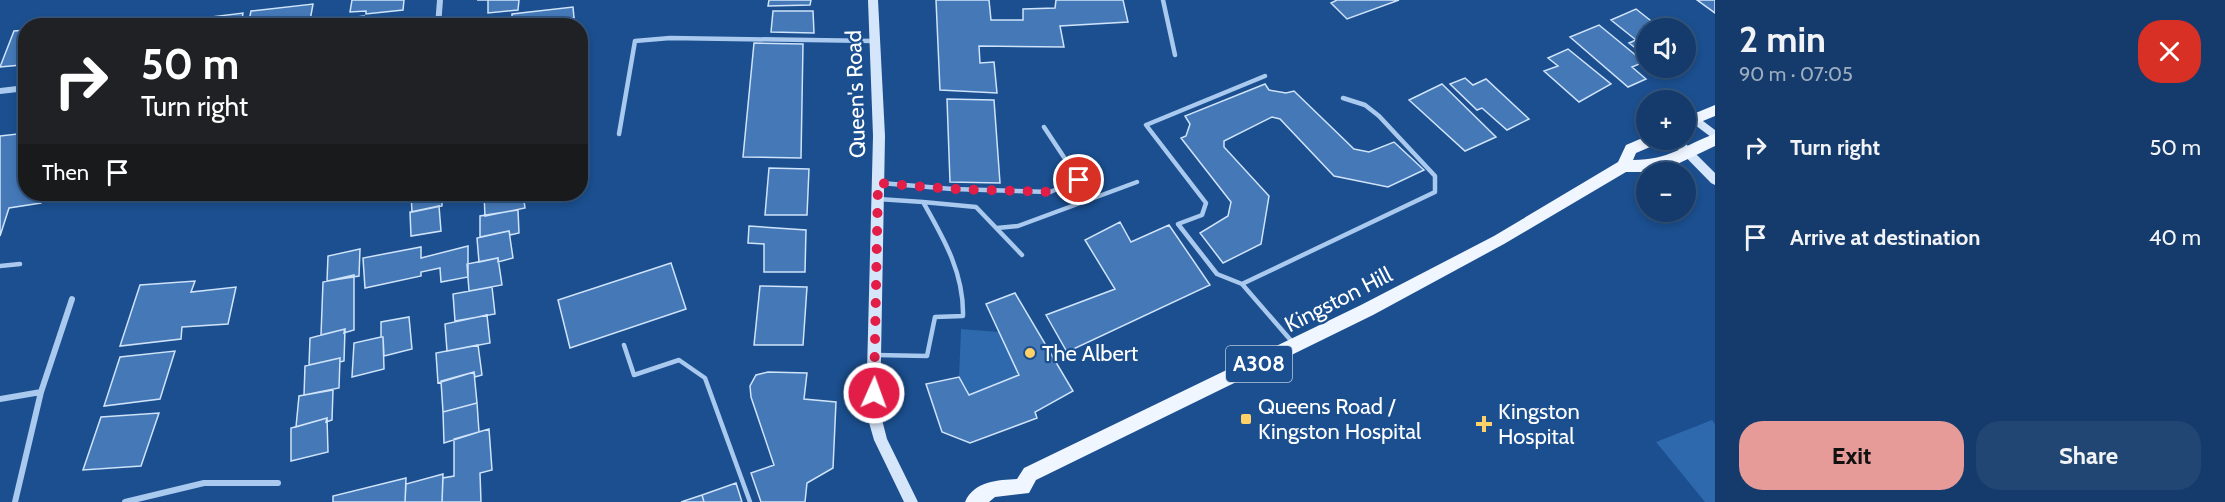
<!DOCTYPE html>
<html lang="en">
<head>
<meta charset="utf-8">
<style>
	:root { --surface:#143b6b; --page:#214673; --text:#f1f3f6; --muted:#9dadc1; --line:#33557e; --accent:#e69b98 }
	body { margin:0; font-family:Cabin,sans-serif; background:var(--page); color:var(--text); height:100vh; display:flex; flex-direction:column; font-size:22px; white-space:nowrap }
	* { box-sizing:border-box; margin:0 }
	p { font-size:20px; color:var(--muted) }
	.icon { flex:none; width:33px; height:33px; fill:none; stroke:currentColor; stroke-width:2; stroke-linecap:round; stroke-linejoin:round }
	.map { position:relative; flex:1; overflow:hidden }
	.sheet { display:flex; flex-direction:column; background:var(--surface); width:510px }
	.sheet>* { flex:none }
	.hud { position:absolute; left:18px; top:18px; width:570px; height:183px; border-radius:24px; box-shadow:0 3px 9px #0003,0 0 0 2px var(--line); background:#202124; color:#fff; overflow:hidden }
	.buttons { position:absolute; left:1636px; top:18px; display:grid; gap:12px }
	.buttons a { display:grid; place-items:center; width:60px; height:60px; border-radius:50%; background:var(--surface); box-shadow:0 3px 9px #0003,0 0 0 2px var(--line); font-size:30px }
	.pin { position:absolute; display:grid; place-items:center; width:51px; height:51px; color:#fff; margin:-26px; border:3px solid #fff; border-radius:50%; box-shadow:0 2px 6px #0007 }
	.me { position:absolute; width:66px; margin:-33px; rotate:2deg; stroke-linejoin:round; filter:drop-shadow(0 0 4px #0008) }
	.turn { display:flex; align-items:center; gap:21px; height:126px; padding:0 24px; font-size:27px }
	.turn .icon { width:78px; height:78px; stroke-width:2.5 }
	.turn b { display:block; font-size:42px; line-height:51px }
	.then { display:flex; align-items:center; height:57px; padding:0 24px; background:#0003; gap:12px; font-size:22px }
	.round { display:grid; place-items:center; flex:none; width:63px; height:63px; border-radius:24px; background:var(--page) }
	.headline { display:flex; align-items:center; justify-content:space-between; height:102px; padding:0 24px }
	h1 { font-size:36px; font-weight:700; line-height:45px }
	.primary-button { display:flex; gap:12px; margin-top:auto; padding:12px 24px }
	.primary-button a { flex:1; height:69px; border-radius:24px; background:var(--accent); color:#111; font-size:24px; font-weight:700; line-height:69px; text-align:center }
	.primary-button a+a { background:var(--page); color:var(--text) }
	ul { padding:0; list-style:none }
	li { display:flex; align-items:center; gap:18px; height:90px; padding:0 24px }
	li div { flex:1 }
	li b { display:block; font-size:22px }
	li em { font-style:normal }
	main { display:flex; flex:1; min-height:0 }
	.map>svg:first-child { display:block }
	.green { fill:#2e69ad }
	.building { fill:#4478b7; stroke:#cfe3fa; stroke-width:1.5 }
	.lines { fill:none; stroke-linecap:round; stroke-linejoin:round }
	.lane { stroke:#a9c9ee; stroke-width:4.5 }
	.street { stroke:#a9c9ee; stroke-width:6 }
	.secondary { fill:#d6e6fa; fill-rule:evenodd }
	.primary { fill:#f0f6ff; fill-rule:evenodd }
	.route { stroke:#e11d48; stroke-width:10; stroke-dasharray:0 18 }
	.poi-dot { fill:#ffd166; stroke:#1b4f8f; stroke-width:2 }
	.labels { text-anchor:middle; stroke-width:4.5; stroke-linejoin:round; paint-order:stroke }
	.shield { fill:#1b4f8f; stroke:#bbcadd; stroke-width:1.5 }
	.shield-label { font-size:21px; font-weight:bold; fill:#fff }
	.street-label { font-size:22px; fill:#fff; stroke:#1b4f8f }
	.poi-label { font-size:22px; fill:#fff; stroke:#1b4f8f; text-anchor:start }
</style>
</head>
<body>
<main>
<div class="map">
<svg width="1715" height="502" viewBox="0 0 1715 502">
	<rect width="100%" height="100%" fill="#1b4f8f"/>
	<path class="green" d="M961 329 999 332 1019 375 969 395 959 377Z
		M1712 420 1715 424V502H1705L1656 442Z"/>
	<path class="building" d="M352 0H404L403 10 366 14V11L350 12Z
		M477 0H519L518 10 488 13V0Z
		M769 0H811L810 5 768 6Z
		M936 0H989L991 20H1023V9L1055 8 1056 0H1123L1128 22 1060 26 1064 47 979 46 980 63 994 62 997 93 940 90Z
		M1399 0 1347 19 1331 3 1337 0Z
		M1697 0H1715V13Z
		M313 4 309 26H248L251 11Z
		M573 7 574 18 512 25V14Z
		M1636 9 1660 28H1647V57L1629 43 1636 40 1611 20Z
		M773 11H813L814 33 771 32Z
		M243 13 241 26H163V23Z
		M364 16 363 26H313V22Z
		M127 17 124 26H105L112 25 115 18Z
		M574 18 573 26H512V25Z
		M1599 25 1644 62 1632 67 1646 79 1628 87 1570 37Z
		M26 30V52L21 65 0 67 14 31Z
		M754 43 803 44 801 158 743 157Z
		M1568 49 1611 84 1579 102 1544 71 1558 66 1548 58Z
		M1465 78 1473 85 1486 79 1529 119 1507 130 1482 108 1477 110 1450 84Z
		M1265 84 1269 90 1286 93 1294 91 1354 149 1369 152 1394 142 1424 170 1388 187 1334 176 1280 119 1272 117 1224 141V147L1269 196 1261 244 1223 263 1200 233 1228 216 1231 202 1181 138 1186 136 1190 124 1185 116Z
		M1442 84 1496 137 1465 151 1409 100Z
		M947 99 994 100 1000 183 950 182Z
		M26 133V194H44L41 203 9 208 0 236V136Z
		M769 168 809 169 807 215H765Z
		M411 194H442V206L412 212Z
		M484 194H523L525 208 485 216Z
		M439 206 441 231 411 236 410 212Z
		M518 210 519 233 510 235 509 231 480 237V216Z
		M1120 222 1131 242 1169 225 1210 285 1067 352 1046 315 1115 289 1085 240Z
		M749 226 806 230 805 272H764V244L748 243Z
		M509 231 513 258 498 262V258L479 262 477 238Z
		M468 246V277L441 282 440 268 421 272V276L365 288 363 258 421 247V258Z
		M360 249 359 276 327 281 328 256Z
		M498 258 502 285 469 291 467 264Z
		M671 263 686 309 570 348 558 300Z
		M354 275V330L344 333 345 329 321 335 323 282Z
		M195 281 191 292 236 287 228 324 182 327 181 339 120 346 140 285Z
		M760 286 807 287 803 345H754Z
		M492 287 495 314 455 321 453 294Z
		M1015 293 1073 391 1035 412 1037 418 970 443 942 432 926 384 959 377 969 395 1019 375 986 304Z
		M487 315 490 343 447 351 445 324Z
		M409 317 412 349 384 356 383 337H381V322Z
		M345 329 344 361 340 362V358L309 365 310 338Z
		M381 337H383L384 369 352 377 354 343Z
		M478 345 482 375 475 377 474 372 438 383 436 353Z
		M175 351 160 399 104 406 120 357Z
		M340 358 339 388 304 395 305 366Z
		M474 372 477 403 443 412 441 381Z
		M768 372 807 373 804 399 836 402 833 468 807 483 805 502H761L751 473 774 465 751 397 750 386 756 375Z
		M333 390 332 420 326 422 327 418 296 427 299 396Z
		M477 403 479 432 444 443 443 412Z
		M159 413 141 466 83 470 101 417Z
		M327 418 328 452 291 461V428Z
		M489 429 492 470 480 473 481 502H442L443 478 454 476V439Z
		M443 474 442 502H405L406 484Z
		M406 478 405 502H333V496Z
		M736 483 742 502H704L702 495Z
		M702 495 704 502H681Z"/>
	<g class="lines">
		<path class="lane" d="M1163 0 1175 55
			M1265 76 1146 125 1206 203 1202 215 1178 224 1217 274 1242 284 1294 344
			M619 134 635 41 670 38 873 41
			M881 183 952 189 1050 192 1079 180 1044 127
			M923 202 976 207 1022 255
			M997 228 1018 226 1137 182
			M0 266 20 264
			M1242 284 1435 192V176L1379 116 1365 105 1343 98
			M624 345 634 375 679 360 705 378 750 502
			M876 355 927 356 935 317 963 316C964 273 944 239 923 202L878 199"/>
		<path class="street" d="M438 26 440 0
			M0 91 26 88
			M41 392 72 299
			M0 399 41 392 15 502
			M125 502 204 483H278"/>
		<path class="secondary" d="M868 0H878L885 136 880 412 887 439 918 502H904L874 440 866 412 873 136Z
			M1695 115 1715 130V140L1691 122 1690 119Z
			M1669 140H1682L1715 173V185L1711 183Z"/>
		<path class="primary" d="M1715 105V116L1686 128V117Z
			M1715 134V146L1669 168 1653 172H1626L1504 244 1373 315 1036 480 1029 493 995 497 989 502H965C974 481 998 480 1017 479L1024 468 1361 305 1494 236 1618 162 1626 145 1647 136V140H1659L1657 144 1636 153 1633 160C1670 160 1683 145 1715 134Z"/>
	</g>
	<g class="lines">
		<path class="route" d="M874 393 878 183 952 189 1050 192 1079 180"/>
	</g>
	<g class="poi-dot">
		<circle cx="1030" cy="353" r="6"/>
		<rect x="1240" y="413" width="12" height="12" rx="3"/>
		<path d="M1481 415h6v6h6v6h-6v6h-6v-6h-6v-6h6z"/>
	</g>
	<g class="labels">
		<rect class="shield" x="1226" y="346" width="66" height="36" rx="4.5"/>
		<g class="shield-label">
			<text x="1259" y="371">A308</text>
		</g>
		<g class="street-label">
			<text transform="translate(855 94) rotate(-92)" y="8">Queen's Road</text>
			<text transform="translate(1338 299) rotate(-27)" y="8">Kingston Hill</text>
		</g>
		<g class="poi-label">
			<text x="1042" y="361">The Albert</text>
			<text x="1258" y="414">Queens Road /<tspan x="1258" dy="25">Kingston Hospital</tspan></text>
			<text x="1498" y="419">Kingston<tspan x="1498" dy="25">Hospital</tspan></text>
		</g>
	</g>
</svg>
<div class="buttons">
<a><svg class="icon" aria-label="sound" viewBox="0 0 24 24"><path d="M4 9h4l5-4v14l-5-4H4zM17 9q2 3 0 6"/></svg></a>
<a>+</a>
<a>−</a>
</div>
<div class="pin" style="left:1079px;top:180px;background:#d93025"><svg class="icon" aria-label="arrive" viewBox="0 0 24 24"><path d="M6 21V4h12l-3 4 3 4H6"/></svg></div>
<svg class="me" style="left:874px;top:393px" viewBox="-20 -20 40 40"><circle r="17" fill="#e11d48" stroke="#fff" stroke-width="3"/><path d="M0-11L8 9 0 5-8 9z" fill="#fff"/></svg>
<div class="hud">
<div class="turn"><svg class="icon" aria-label="right" viewBox="0 0 24 24"><path d="M7 20v-9h11M14 6l5 5-5 5"/></svg><div><b>50 m</b>Turn right</div></div>
<div class="then">Then<svg class="icon" aria-label="arrive" viewBox="0 0 24 24"><path d="M6 21V4h12l-3 4 3 4H6"/></svg></div>
</div>
</div>
<section class="sheet">
<div class="headline"><div><h1>2 min</h1><p>90 m · 07:05</p></div><a class="round" style="background:#d93025;color:#fff"><svg class="icon" aria-label="close" viewBox="0 0 24 24"><path d="M6 6l12 12M18 6L6 18"/></svg></a></div>
<ul>
<li><svg class="icon" aria-label="right" viewBox="0 0 24 24"><path d="M7 20v-9h11M14 6l5 5-5 5"/></svg><div><b>Turn right</b></div><em>50 m</em></li>
<li><svg class="icon" aria-label="arrive" viewBox="0 0 24 24"><path d="M6 21V4h12l-3 4 3 4H6"/></svg><div><b>Arrive at destination</b></div><em>40 m</em></li>
</ul>
<div class="primary-button"><a>Exit</a><a>Share</a></div>
</section>
</main>
</body>
</html>
